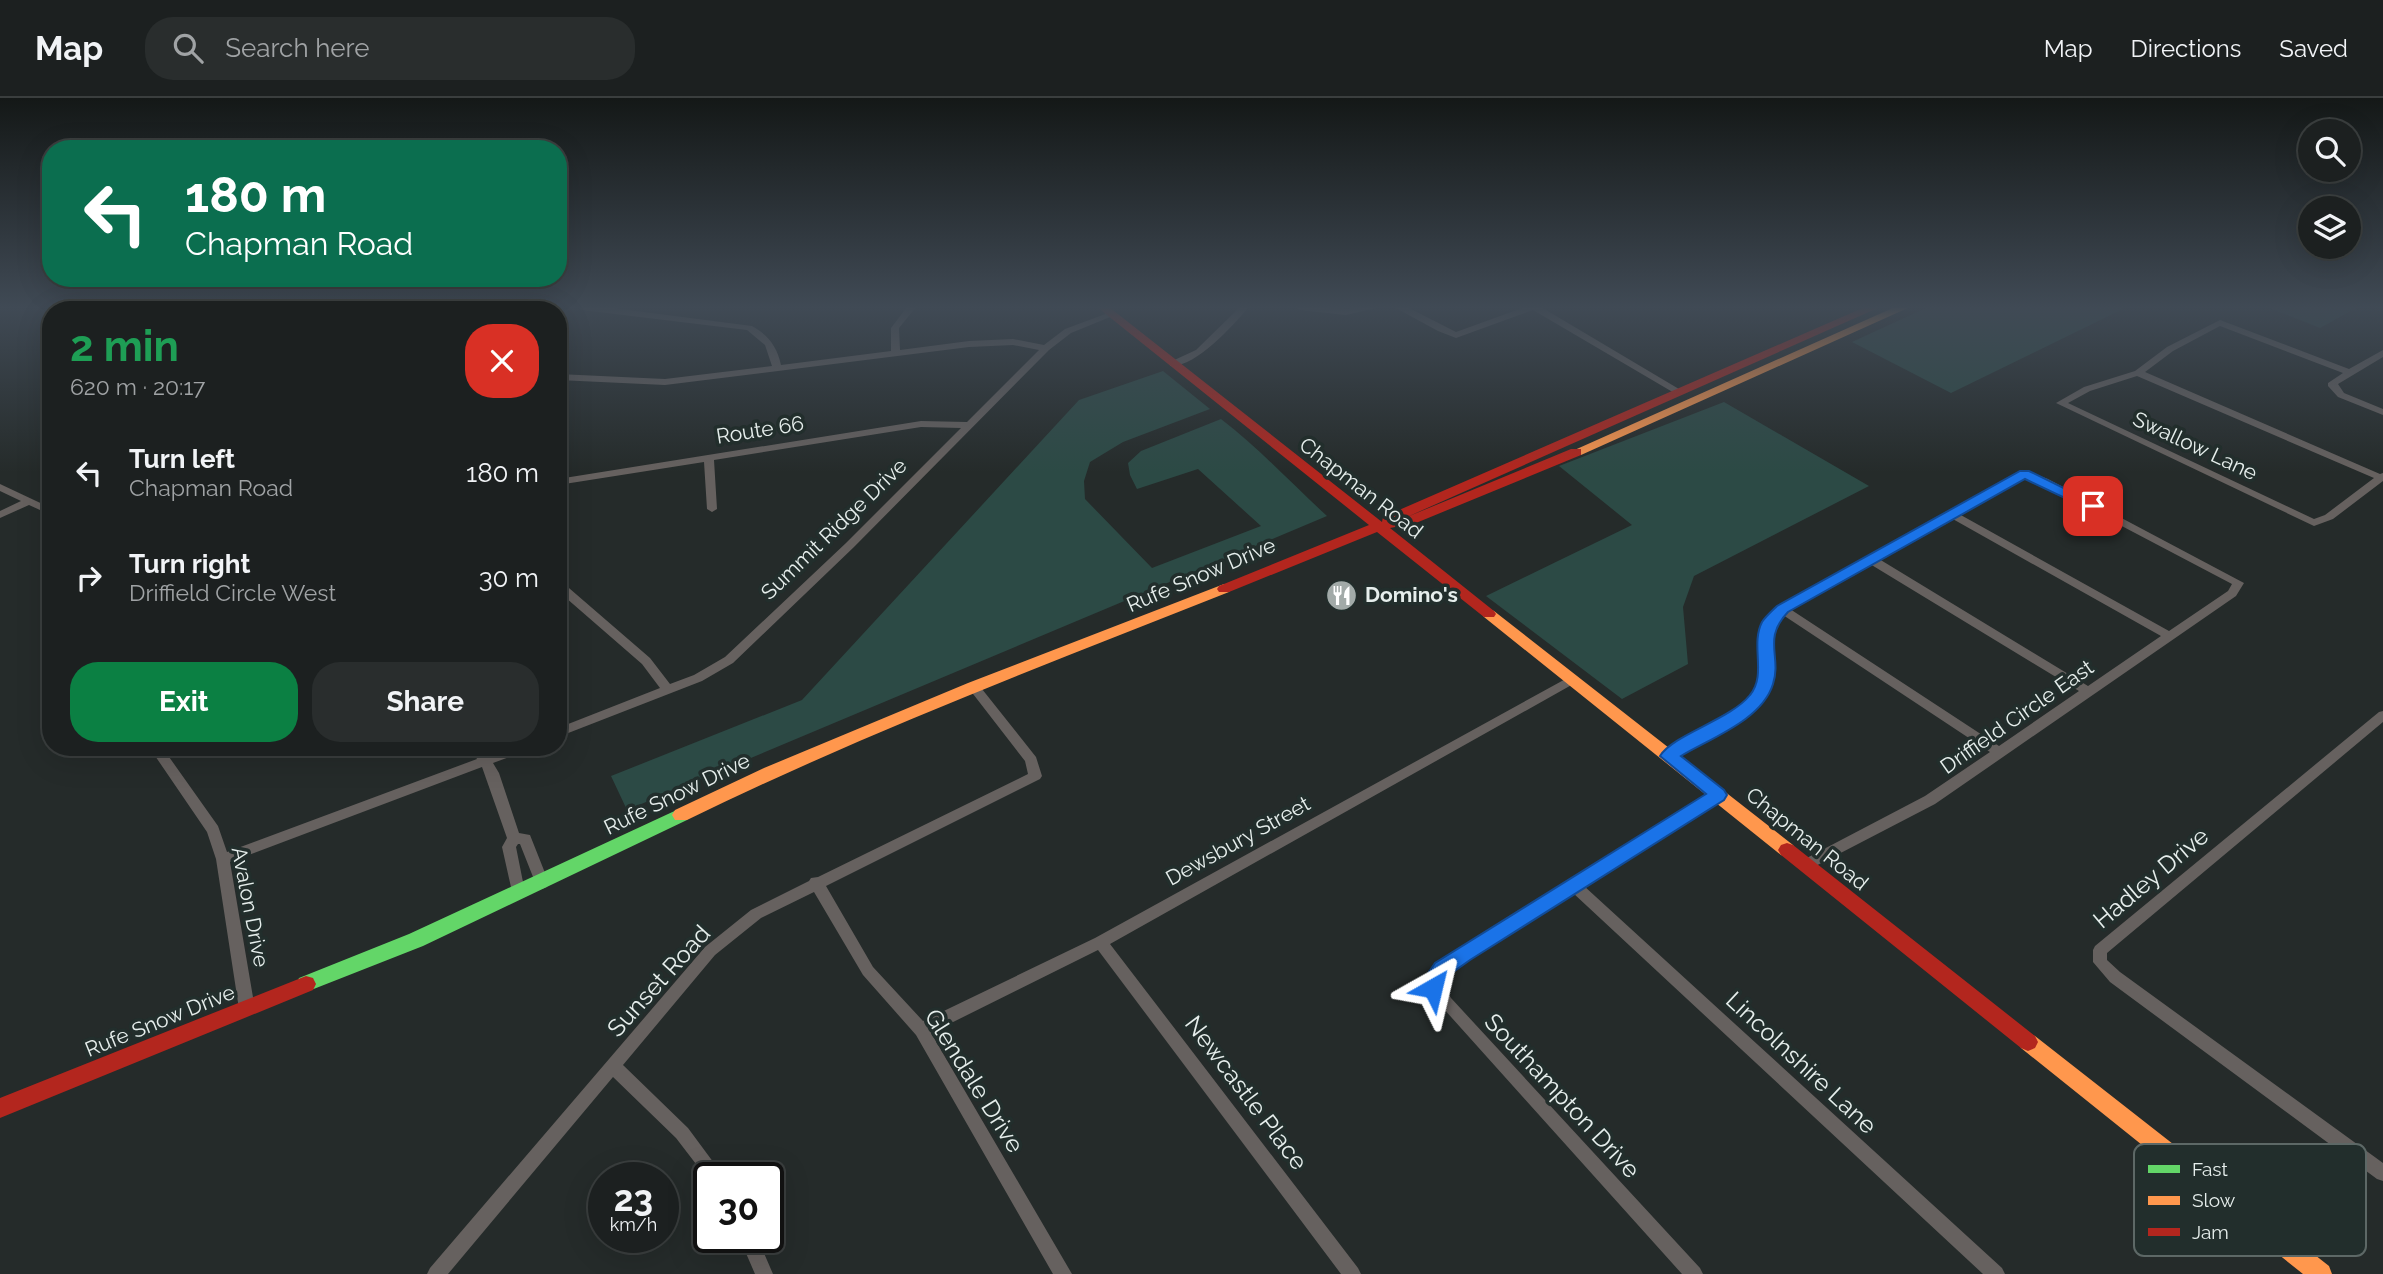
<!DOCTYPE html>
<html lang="en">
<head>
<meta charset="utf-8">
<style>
	:root { --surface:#1c2020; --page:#292d2d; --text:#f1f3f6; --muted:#a0a3a5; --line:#3a3e3e; --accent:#0b8043 }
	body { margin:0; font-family:Raleway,sans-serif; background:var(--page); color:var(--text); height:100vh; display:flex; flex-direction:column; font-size:26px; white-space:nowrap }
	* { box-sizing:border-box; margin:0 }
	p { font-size:23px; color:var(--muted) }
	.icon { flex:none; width:38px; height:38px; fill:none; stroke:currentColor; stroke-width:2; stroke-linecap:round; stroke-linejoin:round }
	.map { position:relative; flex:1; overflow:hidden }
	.sheet { position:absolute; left:42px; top:203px; width:525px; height:455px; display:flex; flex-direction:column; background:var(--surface); border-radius:28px; box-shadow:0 7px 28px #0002,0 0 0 2px var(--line) }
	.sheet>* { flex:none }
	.hud { position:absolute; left:42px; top:42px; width:525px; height:147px; border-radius:28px; box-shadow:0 7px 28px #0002,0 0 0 2px var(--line); background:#0b6e4f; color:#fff; overflow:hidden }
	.controls { position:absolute; left:2298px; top:21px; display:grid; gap:14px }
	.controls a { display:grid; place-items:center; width:63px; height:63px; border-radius:50%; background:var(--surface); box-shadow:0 7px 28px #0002,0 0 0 2px var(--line); font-size:35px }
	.speed { position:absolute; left:588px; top:1064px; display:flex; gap:14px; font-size:35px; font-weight:700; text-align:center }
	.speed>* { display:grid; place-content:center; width:91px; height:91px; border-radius:50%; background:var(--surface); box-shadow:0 7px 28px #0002,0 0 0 2px var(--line); line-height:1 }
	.speed small { font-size:18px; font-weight:400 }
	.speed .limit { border:4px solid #111; border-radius:10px; background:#fff; color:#111 }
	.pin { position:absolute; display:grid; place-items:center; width:60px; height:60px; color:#fff; margin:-30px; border-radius:14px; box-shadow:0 4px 10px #0006 }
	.me { position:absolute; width:77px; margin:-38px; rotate:37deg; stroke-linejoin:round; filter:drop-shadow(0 0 5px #0008) }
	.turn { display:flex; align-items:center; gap:24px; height:147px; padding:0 28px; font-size:32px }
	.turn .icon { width:91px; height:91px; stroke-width:2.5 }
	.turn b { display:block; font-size:49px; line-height:60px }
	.round { display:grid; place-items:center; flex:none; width:74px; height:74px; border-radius:28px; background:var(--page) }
	.headline { display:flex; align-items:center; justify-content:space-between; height:119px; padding:0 28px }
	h1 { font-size:42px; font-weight:700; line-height:52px; color:#1e9e55 }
	.action { display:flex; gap:14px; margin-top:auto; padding:14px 28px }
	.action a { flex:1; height:80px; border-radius:28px; background:var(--accent); color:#fff; font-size:28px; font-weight:700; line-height:80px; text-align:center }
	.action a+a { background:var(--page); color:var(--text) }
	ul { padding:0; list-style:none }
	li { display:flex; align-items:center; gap:21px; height:105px; padding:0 28px }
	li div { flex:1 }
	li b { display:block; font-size:26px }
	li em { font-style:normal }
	header { display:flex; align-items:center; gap:42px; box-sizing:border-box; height:98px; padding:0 35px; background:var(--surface); border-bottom:2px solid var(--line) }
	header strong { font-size:33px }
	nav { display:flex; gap:38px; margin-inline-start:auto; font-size:24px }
	.search { width:490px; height:63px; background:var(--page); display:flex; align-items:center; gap:18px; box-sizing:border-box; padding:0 24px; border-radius:28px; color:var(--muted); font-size:26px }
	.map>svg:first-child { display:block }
	.green { fill:#2c4a45 }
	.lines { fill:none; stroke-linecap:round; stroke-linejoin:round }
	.street { fill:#66615f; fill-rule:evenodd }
	.fast { fill:#63d668; fill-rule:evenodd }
	.slow { fill:#ff974d; fill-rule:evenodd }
	.jam { fill:#b3261e; fill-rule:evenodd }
	.route { fill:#1a73e8; stroke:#114b97; stroke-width:2 }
	.labels { text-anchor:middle; stroke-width:7; stroke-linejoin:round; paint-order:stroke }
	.street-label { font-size:21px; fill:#e6eeec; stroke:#222e2c }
	.poi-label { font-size:21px; font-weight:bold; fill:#e6eeec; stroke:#222e2c; text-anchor:start }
	.near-street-label { font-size:24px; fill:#e6eeec; stroke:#222e2c }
	.key { fill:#222e2c; stroke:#5d6866; stroke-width:2 }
	.key-label { font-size:19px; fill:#e6eeec }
</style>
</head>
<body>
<header>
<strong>Map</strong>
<div class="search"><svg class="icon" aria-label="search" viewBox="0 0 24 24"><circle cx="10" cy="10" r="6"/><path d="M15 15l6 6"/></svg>Search here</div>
<nav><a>Map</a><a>Directions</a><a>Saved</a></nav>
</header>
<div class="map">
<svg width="2383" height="1176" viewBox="0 0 2383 1176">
	<rect width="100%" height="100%" fill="#252b2a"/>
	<path class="green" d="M1928 209H2127L1951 295 1852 244Z
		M2267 209H2358L2320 230Z
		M1163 273 1210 311 1123 344 1090 364 1084 383 1085 401 1152 470 1261 428 1198 371 1137 391 1130 377 1128 365 1141 353 1221 321C1259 350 1292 386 1327 418L627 712 611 678 802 602 1079 302Z
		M1724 304 1869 388 1694 478 1683 509 1688 566 1622 601 1486 498 1632 427 1559 368Z"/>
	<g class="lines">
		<path class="street" d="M106 209H114V212H106Z
			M141 209H156L152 212H137Z
			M578 209H605L752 228C768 237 777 248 781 267L891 253V230L907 209H916L899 230 900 252 969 243 1013 241 1044 247 1065 231 1108 215 1115 217 1071 235 1049 252 854 449 733 565 702 583 558 639V630L660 590 642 566 558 493V483L562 484 650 560 670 586 694 577 725 559 846 445 961 330 921 329 714 362 717 411 712 414 707 411 704 364 558 387V381L921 323 967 324 1039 252 1013 247 969 249 665 287 558 282V276L665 281 772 268 765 247 747 232 582 212Z
			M1240 209H1249C1232 228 1197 269 1170 268V264L1196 252Z
			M1295 209 1346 211 1380 209 1346 217 1299 212Z
			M1394 209 1409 210 1456 234 1525 209H1541L1684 294 1682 296H1676L1533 212 1456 240 1438 233Z
			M2220 222 2349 271 2383 252V259L2338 286 2344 295 2383 311V317L2338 299 2328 288V285L2343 275 2220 228 2173 253 2145 274 2380 376 2383 375V383L2333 421 2314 428 2056 305 2084 289 2135 273 2167 249ZM2137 278 2374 380 2325 417 2314 421 2068 305 2090 293Z
			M2024 372 2048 381 2244 485 2236 498 1935 706 1806 773 1801 771 1799 767 1801 763 1925 698 1990 654 1783 517C1771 532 1774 546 1774 564 1774 606 1735 628 1703 645 1692 651 1676 664 1663 661L1662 658 1663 655C1696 637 1755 615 1761 575 1766 544 1755 536 1778 508ZM2025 379 2040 385 2232 486 2228 493 2169 533 1959 416ZM1951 420 2161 538 2088 588 1879 461ZM1870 466 2079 593 1999 648 1790 511Z
			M0 386 51 410V417L29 407 0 420V413L21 403 0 393Z
			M1571 578 1575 579 1577 582 1575 585 1110 846 1358 1170 1361 1176H1341L1098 852 931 935 1072 1176H1053L916 937 863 877 814 794 761 820 715 857 623 967 688 1030 725 1080H709V1083L676 1040 613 979 448 1176H427L430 1170 705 849 751 812 809 783 811 780 818 779 1028 676 1025 663 970 592 968 589 970 586H978L1036 659 1042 678 1040 681 826 788 873 869 923 923 1095 840Z
			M2383 613V624L2107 855V862L2120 874 2383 1065V1083L2377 1081 2110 884 2093 864V852L2095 848 2379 614Z
			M149 649H162L218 728 227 754 477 661 470 649H483L488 657 509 649H529L528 652 493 665 499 675 519 735 530 737 549 785 547 789 542 791 537 789 520 746H518L516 749 525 794 523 798 518 800 513 798 502 749 507 740 482 669 230 764 255 911 252 916 247 918 242 916 239 911 216 761 207 734Z
			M1718 692 1723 693 1725 697 1723 701 1584 788 2002 1170 2005 1176H1983L1573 795 1452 871 1444 880V888L1451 900 1700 1170 1703 1176H1682L1434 900 1428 882 1432 872 1442 863Z
			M739 1139H757L773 1176H755Z"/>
		<path class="fast" d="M681 710 687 712 690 717 687 722 423 848 306 894 299 892 296 886 299 880 409 836Z"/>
		<path class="slow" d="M1895 209H1910L1581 357H1571L1570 354Z
			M1224 486 1229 488 1231 491 1229 494C1047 566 863 636 687 722H675L672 717 675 712 764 670 968 585Z
			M1489 511 1494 513 1793 747 1796 752 1793 757 1787 759 1781 757 1484 519 1482 516 1484 513Z
			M2028 935 2035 938 2329 1168 2332 1176H2303L2021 950 2018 944 2021 938Z"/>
		<path class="jam" d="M1097 209H1109L1382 424 1383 419 1865 209H1880L1407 419 1571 351H1581V357L1416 425 1390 430 1494 513 1496 516 1494 519H1484L1377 434 1229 494H1219L1217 491 1219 488 1369 427Z
			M1787 745 1793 747 2035 938 2038 944 2035 950 2028 953 2021 950 1781 757 1778 752 1781 747Z
			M306 878 313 880 316 886 313 892 0 1020V1000Z"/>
	</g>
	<linearGradient id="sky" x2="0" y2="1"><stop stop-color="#141817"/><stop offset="0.56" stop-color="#404a55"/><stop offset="1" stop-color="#404a55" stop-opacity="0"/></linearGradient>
	<rect width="2383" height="374" fill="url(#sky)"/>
	<path class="route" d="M2020 373H2029L2100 408 2088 411 2025 381 1788 514C1762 541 1782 558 1773 586 1762 622 1711 640 1681 658L1724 692 1727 697 1724 702 1470 862 1449 877 1440 895 1433 898 1426 895 1423 883 1435 865 1706 696 1660 658C1674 636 1730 622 1750 597 1767 577 1750 547 1762 524 1766 518 1773 512 1777 508Z"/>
	<defs>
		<symbol id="restaurant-disc" viewBox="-11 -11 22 22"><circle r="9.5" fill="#a2aaa8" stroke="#222e2c"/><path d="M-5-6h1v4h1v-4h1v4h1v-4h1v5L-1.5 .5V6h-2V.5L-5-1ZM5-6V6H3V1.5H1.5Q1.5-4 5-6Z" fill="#fff"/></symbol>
	</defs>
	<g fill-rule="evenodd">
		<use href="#restaurant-disc" x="1324" y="480" width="35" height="35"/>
	</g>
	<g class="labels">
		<g class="street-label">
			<text transform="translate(760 332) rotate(-9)" y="7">Route 66</text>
			<text transform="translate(2195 348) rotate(25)" y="7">Swallow Lane</text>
			<text transform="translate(1361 390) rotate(38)" y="7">Chapman Road</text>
			<text transform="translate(834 431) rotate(-44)" y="7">Summit Ridge Drive</text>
			<text transform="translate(1201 477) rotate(-23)" y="7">Rufe Snow Drive</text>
			<text transform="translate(2017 619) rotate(-35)" y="7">Driffield Circle East</text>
			<text transform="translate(677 696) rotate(-26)" y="7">Rufe Snow Drive</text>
			<text transform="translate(1807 741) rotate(39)" y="7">Chapman Road</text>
			<text transform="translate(1238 743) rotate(-29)" y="7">Dewsbury Street</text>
			<text transform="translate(250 809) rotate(79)" y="7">Avalon Drive</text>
			<text transform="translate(160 923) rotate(-22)" y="7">Rufe Snow Drive</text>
		</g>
		<g class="poi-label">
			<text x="1365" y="504">Domino's</text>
		</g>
		<g class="near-street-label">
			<text transform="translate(2151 780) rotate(-40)" y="8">Hadley Drive</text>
			<text transform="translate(659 883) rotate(-48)" y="8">Sunset Road</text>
			<text transform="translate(1801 965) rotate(43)" y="8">Lincolnshire Lane</text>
			<text transform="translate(974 983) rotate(58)" y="8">Glendale Drive</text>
			<text transform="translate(1246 995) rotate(53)" y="8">Newcastle Place</text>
			<text transform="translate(1562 998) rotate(47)" y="8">Southampton Drive</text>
		</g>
	</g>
	<rect x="2134" y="1046" width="232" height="112" rx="10" class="key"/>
	<rect x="2148" y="1067" width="32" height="8" fill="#63d668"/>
	<rect x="2148" y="1098" width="32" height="9" fill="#ff974d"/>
	<rect x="2148" y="1130" width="32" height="8" fill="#b3261e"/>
	<g class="key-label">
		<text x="2192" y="1078">Fast</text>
		<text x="2192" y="1109">Slow</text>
		<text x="2192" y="1141">Jam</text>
	</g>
</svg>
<div class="controls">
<a><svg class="icon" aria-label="search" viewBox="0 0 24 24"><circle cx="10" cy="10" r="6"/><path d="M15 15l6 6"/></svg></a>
<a><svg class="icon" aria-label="layers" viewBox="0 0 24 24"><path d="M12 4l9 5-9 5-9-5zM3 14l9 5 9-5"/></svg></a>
</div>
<div class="speed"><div>23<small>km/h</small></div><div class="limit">30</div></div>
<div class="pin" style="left:2093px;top:408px;background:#d93025"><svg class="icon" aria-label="arrive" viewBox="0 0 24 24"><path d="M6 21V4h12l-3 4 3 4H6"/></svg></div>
<svg class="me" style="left:1433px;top:890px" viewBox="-20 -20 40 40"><path d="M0-17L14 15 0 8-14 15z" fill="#1a73e8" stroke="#fff" stroke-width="4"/></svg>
<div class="hud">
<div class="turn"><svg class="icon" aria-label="left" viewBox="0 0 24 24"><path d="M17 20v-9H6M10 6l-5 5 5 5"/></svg><div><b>180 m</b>Chapman Road</div></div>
</div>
<section class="sheet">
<div class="headline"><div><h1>2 min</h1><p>620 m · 20:17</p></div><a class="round" style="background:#d93025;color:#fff"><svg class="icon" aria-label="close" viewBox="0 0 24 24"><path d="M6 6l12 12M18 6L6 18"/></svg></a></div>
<ul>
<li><svg class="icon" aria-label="left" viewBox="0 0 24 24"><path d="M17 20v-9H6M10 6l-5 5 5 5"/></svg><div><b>Turn left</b><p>Chapman Road</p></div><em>180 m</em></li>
<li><svg class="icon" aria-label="right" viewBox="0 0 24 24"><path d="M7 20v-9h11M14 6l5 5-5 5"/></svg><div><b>Turn right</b><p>Driffield Circle West</p></div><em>30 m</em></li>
</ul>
<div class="action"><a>Exit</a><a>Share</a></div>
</section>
</div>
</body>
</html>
